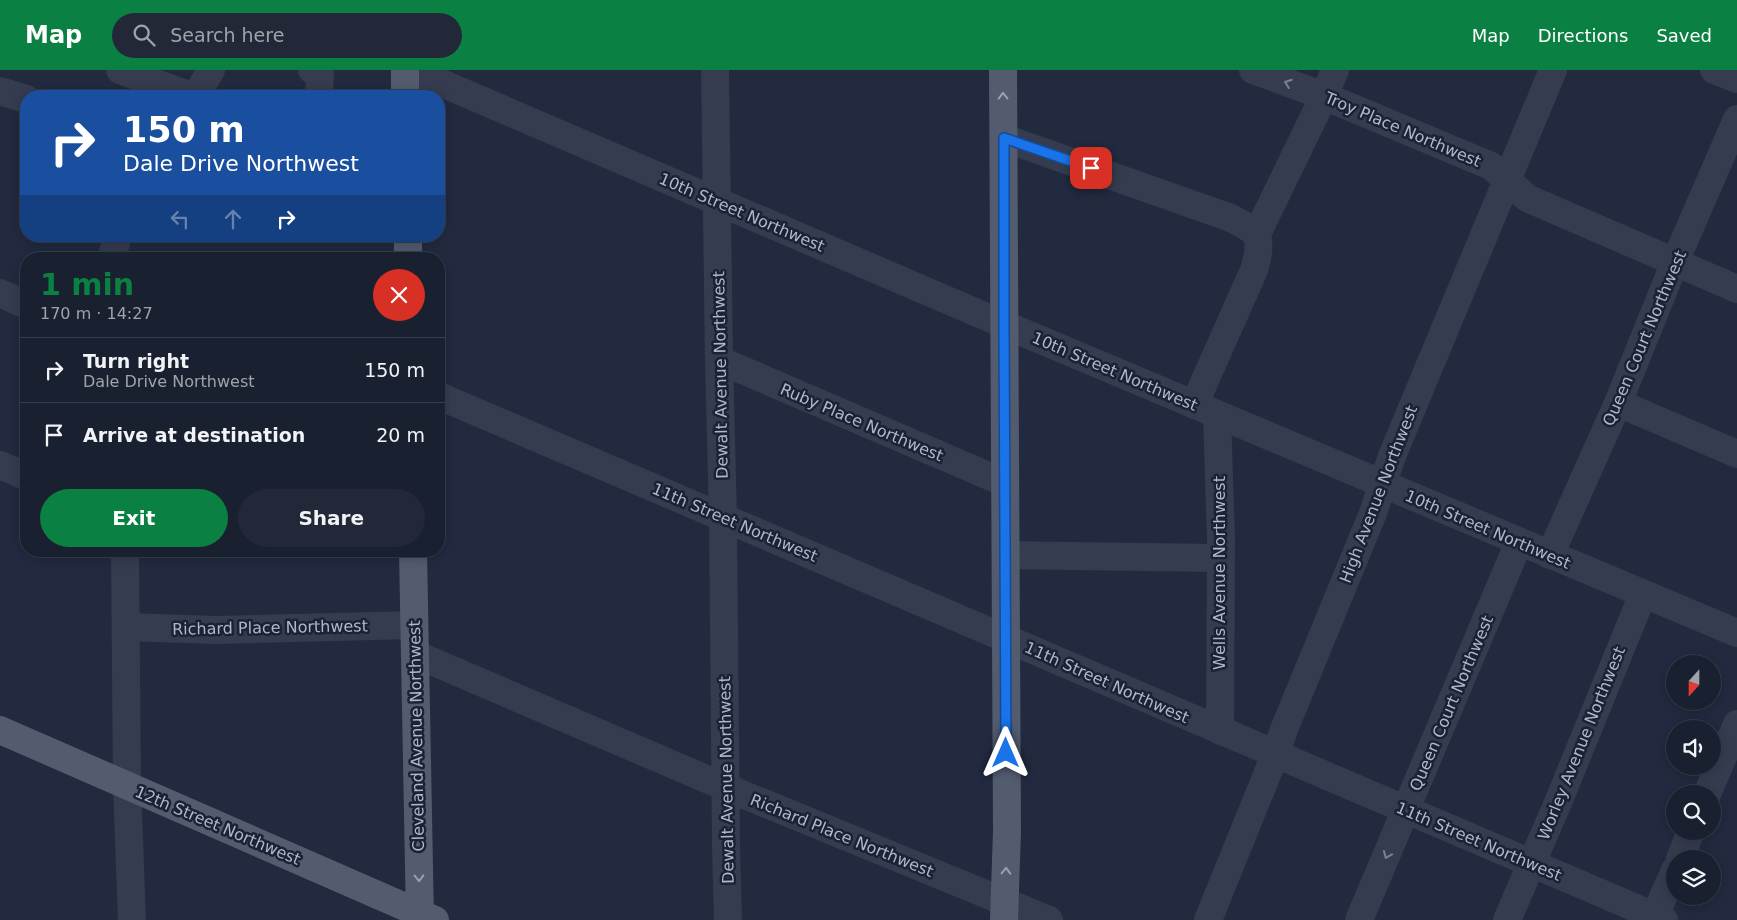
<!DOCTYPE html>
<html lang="en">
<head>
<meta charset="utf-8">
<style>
	:root { --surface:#19202f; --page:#222837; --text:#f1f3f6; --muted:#9fa3aa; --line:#373e4b; --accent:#0b8043 }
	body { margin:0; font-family:"DejaVu Sans",sans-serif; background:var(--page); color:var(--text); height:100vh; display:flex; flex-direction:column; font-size:19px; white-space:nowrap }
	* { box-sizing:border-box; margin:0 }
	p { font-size:16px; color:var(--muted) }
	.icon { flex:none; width:28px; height:28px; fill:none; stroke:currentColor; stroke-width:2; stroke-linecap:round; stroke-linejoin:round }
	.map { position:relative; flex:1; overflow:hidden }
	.side { position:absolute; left:20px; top:182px; width:425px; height:305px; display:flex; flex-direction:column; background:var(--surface); border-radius:20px; box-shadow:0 2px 12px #0003,0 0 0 1px var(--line) }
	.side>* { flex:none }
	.top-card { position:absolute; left:20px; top:20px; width:425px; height:152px; border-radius:20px; box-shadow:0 2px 12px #0003,0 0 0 1px var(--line); background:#1a4fa0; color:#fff; overflow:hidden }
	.needle { width:32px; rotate:201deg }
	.controls { position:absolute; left:1666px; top:585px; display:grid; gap:10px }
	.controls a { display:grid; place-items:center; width:55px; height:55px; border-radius:50%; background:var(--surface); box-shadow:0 2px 12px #0003,0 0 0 1px var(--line); font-size:25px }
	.pin { position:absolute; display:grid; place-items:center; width:42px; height:42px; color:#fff; margin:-21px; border-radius:10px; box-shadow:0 2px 8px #0006 }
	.me { position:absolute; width:55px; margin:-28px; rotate:0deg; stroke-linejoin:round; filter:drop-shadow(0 0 4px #0008) }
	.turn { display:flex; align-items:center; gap:18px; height:105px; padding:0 20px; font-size:22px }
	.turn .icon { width:65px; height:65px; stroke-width:2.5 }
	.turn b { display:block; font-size:35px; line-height:42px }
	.lanes { display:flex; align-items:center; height:48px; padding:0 20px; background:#0003; justify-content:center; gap:25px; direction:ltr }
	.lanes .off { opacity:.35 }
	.round { display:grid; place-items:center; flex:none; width:52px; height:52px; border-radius:26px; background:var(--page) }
	.overview { display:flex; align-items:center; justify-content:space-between; height:85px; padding:0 20px }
	h1 { font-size:30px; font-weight:700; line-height:38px; color:var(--accent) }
	.primary-button { display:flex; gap:10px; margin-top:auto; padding:10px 20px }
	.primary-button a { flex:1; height:58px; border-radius:30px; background:var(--accent); color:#fff; font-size:20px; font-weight:700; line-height:58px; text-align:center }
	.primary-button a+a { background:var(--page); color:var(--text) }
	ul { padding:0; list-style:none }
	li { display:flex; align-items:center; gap:15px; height:65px; padding:0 20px; border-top:1px solid var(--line) }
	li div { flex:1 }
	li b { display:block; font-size:19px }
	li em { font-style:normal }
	header { display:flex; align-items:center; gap:30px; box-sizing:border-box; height:70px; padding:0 25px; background:var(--accent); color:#fff }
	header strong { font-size:24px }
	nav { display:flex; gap:28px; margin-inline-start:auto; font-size:18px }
	.search { width:350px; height:45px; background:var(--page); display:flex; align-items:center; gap:12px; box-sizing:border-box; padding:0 18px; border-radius:28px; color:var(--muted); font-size:19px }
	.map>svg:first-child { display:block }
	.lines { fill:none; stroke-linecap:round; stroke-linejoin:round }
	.minor { stroke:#353c4f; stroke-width:28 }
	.major { stroke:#535b6f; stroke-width:28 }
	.oneway { stroke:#798093 }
	.oneway2 { stroke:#9aa0b3 }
	.route-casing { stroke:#114b97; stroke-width:12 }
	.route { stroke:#1a73e8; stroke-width:9 }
	.labels { text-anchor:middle; stroke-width:5; stroke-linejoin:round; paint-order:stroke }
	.street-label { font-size:16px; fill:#b1b7ca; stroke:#1a2234 }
</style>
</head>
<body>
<header>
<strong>Map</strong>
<div class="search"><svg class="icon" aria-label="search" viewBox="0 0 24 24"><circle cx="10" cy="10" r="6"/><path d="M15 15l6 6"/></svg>Search here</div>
<nav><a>Map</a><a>Directions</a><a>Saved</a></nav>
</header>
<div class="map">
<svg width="1737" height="850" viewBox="0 0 1737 850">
	<rect width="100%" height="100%" fill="#212a3f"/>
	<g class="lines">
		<path class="minor" d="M120 0 191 26
			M312 0 320 3 319 26
			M411 0 1003 254 1737 563
			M715 0 719 290 723 447 726 776 728 850
			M1253 0 1324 26 1491 96 1527 128 1737 219
			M1714 0 1737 9
			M0 21 26 29
			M196 26 211 0
			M1004 68 1231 148 1246 156 1257 164
			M111 189 118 166
			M0 223 26 235
			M719 290 1005 413
			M439 326 1664 850
			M1618 333 1737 384
			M1194 335 1254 200C1258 187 1260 178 1257 164L1324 26 1335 0
			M1217 345 1221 470 1220 661
			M0 395 26 406
			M125 481 127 716 132 850
			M1006 485 1220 488
			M1550 485 1618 333 1675 192 1737 49
			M126 557 216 560 414 555
			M415 584 725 717 1049 850
			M1707 724 1737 654
			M1680 789 1691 761
			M1208 850 1275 685 1285 657 1373 443 1392 386 1553 0
			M1359 850 1519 472
			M1507 850 1557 735 1643 524
			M1653 850 1675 800"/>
		<path class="major" d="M405 0V26
			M1003 0 1007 761 1004 850
			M408 166V189
			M413 481 420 850
			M0 660 435 850"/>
	</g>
	<defs><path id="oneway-chevron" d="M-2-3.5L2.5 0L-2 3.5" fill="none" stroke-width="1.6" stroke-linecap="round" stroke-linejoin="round" transform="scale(1.25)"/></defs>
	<g class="oneway">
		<use href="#oneway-chevron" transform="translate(1288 13) rotate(-160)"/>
		<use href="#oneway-chevron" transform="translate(1387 785) rotate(113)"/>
	</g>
	<g class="oneway2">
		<use href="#oneway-chevron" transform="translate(1003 26) rotate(-91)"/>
		<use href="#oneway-chevron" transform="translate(1006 801) rotate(-88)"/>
		<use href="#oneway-chevron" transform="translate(419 808) rotate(89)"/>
	</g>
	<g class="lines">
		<defs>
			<path id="route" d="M1006 683 1004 254V68L1091 98"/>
		</defs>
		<use href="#route" class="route-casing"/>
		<use href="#route" class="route"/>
	</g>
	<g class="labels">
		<g class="street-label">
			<text transform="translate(1403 59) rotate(23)" y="6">Troy Place Northwest</text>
			<text transform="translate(742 142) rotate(23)" y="6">10th Street Northwest</text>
			<text transform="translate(1644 268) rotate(-67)" y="6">Queen Court Northwest</text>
			<text transform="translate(1115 301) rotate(23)" y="6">10th Street Northwest</text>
			<text transform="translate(720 305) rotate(-91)" y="6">Dewalt Avenue Northwest</text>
			<text transform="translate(862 352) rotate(23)" y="6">Ruby Place Northwest</text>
			<text transform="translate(1378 424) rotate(-69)" y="6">High Avenue Northwest</text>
			<text transform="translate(735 452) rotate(23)" y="6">11th Street Northwest</text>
			<text transform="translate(1488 459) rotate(23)" y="6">10th Street Northwest</text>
			<text transform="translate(1219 503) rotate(-90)" y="6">Wells Avenue Northwest</text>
			<text transform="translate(270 557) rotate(-1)" y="6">Richard Place Northwest</text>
			<text transform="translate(1107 612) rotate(24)" y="6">11th Street Northwest</text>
			<text transform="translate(1451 633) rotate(-67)" y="6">Queen Court Northwest</text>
			<text transform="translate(416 666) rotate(-91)" y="6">Cleveland Avenue Northwest</text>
			<text transform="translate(1581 673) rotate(-68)" y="6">Worley Avenue Northwest</text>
			<text transform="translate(726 710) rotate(-91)" y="6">Dewalt Avenue Northwest</text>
			<text transform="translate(218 755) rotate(23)" y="6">12th Street Northwest</text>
			<text transform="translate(842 765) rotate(22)" y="6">Richard Place Northwest</text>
			<text transform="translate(1479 771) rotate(23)" y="6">11th Street Northwest</text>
		</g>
	</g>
</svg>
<div class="controls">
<a><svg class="needle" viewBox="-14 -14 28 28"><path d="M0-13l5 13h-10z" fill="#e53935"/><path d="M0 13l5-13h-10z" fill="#9fa3aa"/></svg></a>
<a><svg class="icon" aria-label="sound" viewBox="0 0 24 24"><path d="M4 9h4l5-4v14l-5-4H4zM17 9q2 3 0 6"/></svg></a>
<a><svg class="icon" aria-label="search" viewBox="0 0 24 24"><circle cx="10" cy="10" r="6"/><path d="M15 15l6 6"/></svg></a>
<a><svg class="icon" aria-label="layers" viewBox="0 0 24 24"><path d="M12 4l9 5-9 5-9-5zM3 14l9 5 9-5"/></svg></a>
</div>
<div class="pin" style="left:1091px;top:98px;background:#d93025"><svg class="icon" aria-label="arrive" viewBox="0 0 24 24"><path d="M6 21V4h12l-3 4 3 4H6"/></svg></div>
<svg class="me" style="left:1006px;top:683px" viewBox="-20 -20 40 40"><path d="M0-17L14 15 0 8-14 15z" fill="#1a73e8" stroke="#fff" stroke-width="4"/></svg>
<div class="top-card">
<div class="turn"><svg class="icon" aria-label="right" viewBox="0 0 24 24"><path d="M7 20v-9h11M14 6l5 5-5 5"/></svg><div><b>150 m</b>Dale Drive Northwest</div></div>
<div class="lanes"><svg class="icon off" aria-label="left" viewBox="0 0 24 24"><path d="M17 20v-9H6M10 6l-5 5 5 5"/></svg><svg class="icon off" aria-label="ahead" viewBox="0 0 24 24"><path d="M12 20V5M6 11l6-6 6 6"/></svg><svg class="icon" aria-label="right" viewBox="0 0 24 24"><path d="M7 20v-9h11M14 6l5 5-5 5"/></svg></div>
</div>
<section class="side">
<div class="overview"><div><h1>1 min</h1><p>170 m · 14:27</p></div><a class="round" style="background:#d93025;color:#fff"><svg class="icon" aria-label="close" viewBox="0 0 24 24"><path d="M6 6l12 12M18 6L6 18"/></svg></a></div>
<ul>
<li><svg class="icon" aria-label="right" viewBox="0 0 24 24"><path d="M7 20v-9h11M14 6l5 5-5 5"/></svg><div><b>Turn right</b><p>Dale Drive Northwest</p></div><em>150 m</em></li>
<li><svg class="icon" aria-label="arrive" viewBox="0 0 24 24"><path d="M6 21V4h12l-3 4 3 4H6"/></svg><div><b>Arrive at destination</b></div><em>20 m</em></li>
</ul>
<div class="primary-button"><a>Exit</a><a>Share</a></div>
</section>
</div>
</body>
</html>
